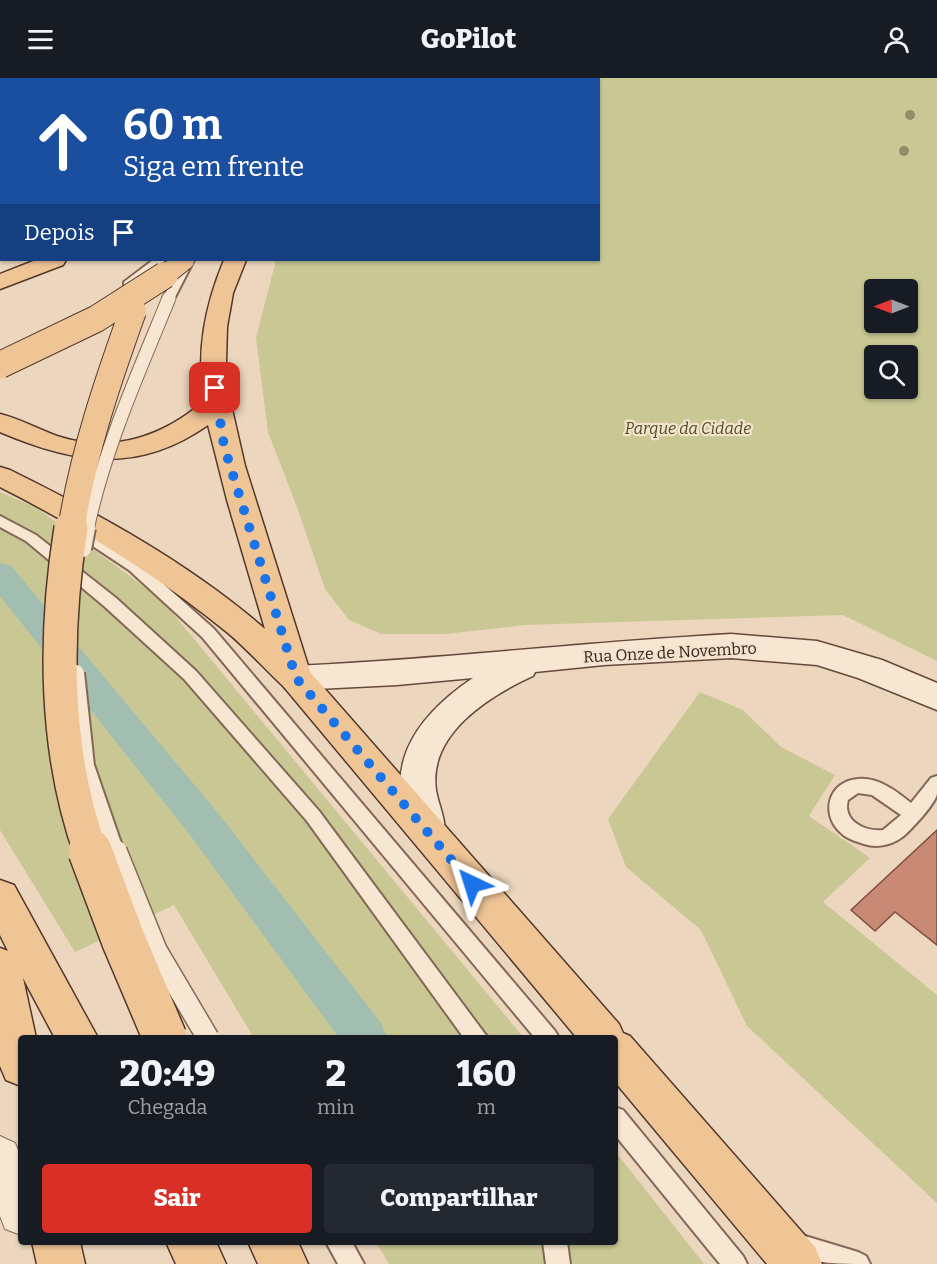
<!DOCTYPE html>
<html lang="pt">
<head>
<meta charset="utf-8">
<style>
	:root { --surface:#171b24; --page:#242831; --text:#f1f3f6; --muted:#9ea1a6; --accent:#d93025 }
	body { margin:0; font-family:Bitter,serif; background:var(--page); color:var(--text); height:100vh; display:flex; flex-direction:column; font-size:22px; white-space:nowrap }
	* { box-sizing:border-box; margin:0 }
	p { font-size:20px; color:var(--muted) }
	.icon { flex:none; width:33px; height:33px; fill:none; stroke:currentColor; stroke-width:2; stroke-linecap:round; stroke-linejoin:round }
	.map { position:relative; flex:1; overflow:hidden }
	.sheet { position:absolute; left:18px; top:957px; width:600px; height:210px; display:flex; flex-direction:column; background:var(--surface); border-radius:6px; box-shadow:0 2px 4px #0004 }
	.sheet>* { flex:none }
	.guide { position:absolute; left:0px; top:0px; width:600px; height:183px; box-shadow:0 2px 4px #0004; background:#1a4fa0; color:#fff; overflow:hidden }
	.needle { width:39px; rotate:270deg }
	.fabs { position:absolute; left:864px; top:201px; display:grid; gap:12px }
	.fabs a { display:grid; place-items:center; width:54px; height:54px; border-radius:6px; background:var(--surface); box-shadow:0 2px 4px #0004; font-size:30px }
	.pin { position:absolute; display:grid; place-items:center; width:51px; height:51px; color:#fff; margin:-26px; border-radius:12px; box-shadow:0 3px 9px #0006 }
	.me { position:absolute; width:66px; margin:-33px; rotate:319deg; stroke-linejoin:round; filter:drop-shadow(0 0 4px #0008) }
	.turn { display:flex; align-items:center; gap:21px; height:126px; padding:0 24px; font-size:27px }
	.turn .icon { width:78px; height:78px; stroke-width:2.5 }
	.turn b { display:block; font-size:42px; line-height:51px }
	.then { display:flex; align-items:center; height:57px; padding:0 24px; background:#0003; gap:12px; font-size:22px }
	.eta { display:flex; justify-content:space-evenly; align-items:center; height:102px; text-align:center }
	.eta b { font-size:36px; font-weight:800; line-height:42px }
	.button { display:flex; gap:12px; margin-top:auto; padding:12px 24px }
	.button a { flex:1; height:69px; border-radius:6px; background:var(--accent); color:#fff; font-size:24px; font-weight:800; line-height:69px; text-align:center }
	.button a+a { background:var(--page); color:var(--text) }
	header { display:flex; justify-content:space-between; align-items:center; height:78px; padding:0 24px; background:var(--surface); font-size:27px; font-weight:800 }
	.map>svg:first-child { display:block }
	.green { fill:#c9c793; fill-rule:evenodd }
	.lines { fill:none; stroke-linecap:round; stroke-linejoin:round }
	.canal { fill:#a1beb1; fill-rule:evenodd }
	.building { fill:#c98a75; stroke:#824e3e; stroke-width:1.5 }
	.lane-casing { stroke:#846857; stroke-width:4 }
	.street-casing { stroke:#846857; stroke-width:2 }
	.secondary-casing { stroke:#65493b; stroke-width:3 }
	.primary-casing { stroke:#51372c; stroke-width:3 }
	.lane { fill:#f7e6d1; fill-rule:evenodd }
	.street { fill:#f7e6d1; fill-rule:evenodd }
	.secondary { fill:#f7e6d1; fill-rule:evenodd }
	.primary { fill:#f0c596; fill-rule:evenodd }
	.lane-bridge-far2-casing { stroke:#846857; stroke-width:15; stroke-linecap:butt }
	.lane-bridge-far1-casing { stroke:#846857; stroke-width:20; stroke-linecap:butt }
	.lane-bridge-casing { stroke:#846857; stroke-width:24; stroke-linecap:butt }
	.primary-bridge-far3-casing { stroke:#51372c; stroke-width:22; stroke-linecap:butt }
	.primary-bridge-far2-casing { stroke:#51372c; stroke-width:28; stroke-linecap:butt }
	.primary-bridge-far1-casing { stroke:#51372c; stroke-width:36; stroke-linecap:butt }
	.primary-bridge-casing { stroke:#51372c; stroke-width:46; stroke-linecap:butt }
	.lane-bridge-far2 { stroke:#f7e6d1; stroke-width:13 }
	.lane-bridge-far1 { stroke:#f7e6d1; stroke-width:16 }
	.lane-bridge { stroke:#f7e6d1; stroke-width:21 }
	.primary-bridge-far3 { stroke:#f0c596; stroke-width:20 }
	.primary-bridge-far2 { stroke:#f0c596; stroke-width:26 }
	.primary-bridge-far1 { stroke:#f0c596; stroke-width:33 }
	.primary-bridge { stroke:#f0c596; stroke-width:43 }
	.tree { fill:#938c69 }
	.route { stroke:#1a73e8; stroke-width:10; stroke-dasharray:0 18 }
	.labels { text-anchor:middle; stroke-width:4.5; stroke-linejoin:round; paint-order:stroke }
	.park-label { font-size:16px; font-style:italic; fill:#4b4f23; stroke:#f4e2cd }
	.street-label { font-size:16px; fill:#33231c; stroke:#f4e2cd }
</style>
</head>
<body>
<header><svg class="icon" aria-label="menu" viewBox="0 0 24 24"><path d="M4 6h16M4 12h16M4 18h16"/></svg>GoPilot<svg class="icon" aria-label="person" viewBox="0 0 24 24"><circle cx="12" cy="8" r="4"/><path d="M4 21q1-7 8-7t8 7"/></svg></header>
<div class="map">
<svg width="937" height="1186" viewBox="0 0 937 1186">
	<rect width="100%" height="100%" fill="#ecd7be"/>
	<path class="green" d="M386 0H937V583L843 537 525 547 445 556H381L349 542 325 511 297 429 268 354 256 260 276 182H598V2L385 1ZM874 212H908V244H874ZM874 278H908V310H874Z
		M0 414 37 430 161 521 524 960H254L174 827 75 874 0 752Z
		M700 614 743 632 781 669 835 697 809 738 870 780 823 824 937 917V1125L747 948 701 852 626 789 608 741Z
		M615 1073 704 1186H389L376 1164H615Z"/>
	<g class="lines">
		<path class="canal" d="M0 485 11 488 218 735 381 945 387 960H339L190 757 0 518Z"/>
	</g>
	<path class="building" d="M937 752V867L895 834 875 853 851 832Z"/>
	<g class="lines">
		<defs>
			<path id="lane" d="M306 0H316L305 2Z
				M320 0H330L320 2Z
				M418 0H428L418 2Z
				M474 0H484L474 2Z
				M153 182H166L132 208H124V204Z
				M183 182H194L173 223H165L163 220Z
				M0 438 36 457 116 520 196 593 319 733 488 960H464L307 743 184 601 104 528 26 463 0 449Z
				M75 445 139 484 214 551 555 953 559 960H535L202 559 129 492 70 453 68 450 70 447Z
				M937 698C937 704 937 710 937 716 935 726 914 748 906 756 895 766 879 771 864 766 855 763 847 761 840 754 820 735 829 703 858 701 878 699 896 713 911 725L931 700ZM858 715 872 717 901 737 883 752C865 754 842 743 848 722Z
				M615 1029 623 1032 743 1178 747 1186H720L615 1057Z
				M795 1155 858 1174 866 1178 870 1186C839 1186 816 1186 787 1175L783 1167 787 1159Z
				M326 1164H352L364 1186H338Z
				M543 1164H567L570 1186H546Z"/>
			<path id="street" d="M0 1058 15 1065 21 1079V1157L5 1151 0 1138Z"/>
			<path id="secondary" d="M731 556 817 563 882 582 937 605V632L858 600 817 587 731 580 604 587 535 594 533 598C489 618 428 656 436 712 439 731 450 747 441 765L428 769 415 765C379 693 412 641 473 600L397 607 296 612 284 609 279 600 284 591 296 588C441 581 586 564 731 556Z"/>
			<path id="primary" d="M286 0H304L285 2Z
				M338 0H356L337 2Z
				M36 182H66L63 187 0 211V196Z
				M224 182H246L233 215 227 249 226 284 229 318 245 388 310 594 619 946 623 955 630 958 815 1169 822 1186H767L615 1004V960H577L284 609C265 591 248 572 228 555 158 498 81 450 0 409V389L10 392C99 436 189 485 265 551L227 422 208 347C138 396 75 386 0 354V336C20 341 38 351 57 358 111 376 163 359 204 323 196 273 205 228 224 182Z
				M0 802 14 807 98 960H55L23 900 36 960H21V1008L6 1002 0 988V870L8 873 0 857Z
				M32 1164H80L85 1186H37Z
				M166 1164H216L226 1186H176Z
				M248 1164H298L308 1186H258Z"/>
		</defs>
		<use href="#lane" class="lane-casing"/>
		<use href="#street" class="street-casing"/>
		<use href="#secondary" class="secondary-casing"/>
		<use href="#primary" class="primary-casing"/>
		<use href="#lane" class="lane"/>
		<use href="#street" class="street"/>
		<use href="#secondary" class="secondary"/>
		<use href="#primary" class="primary"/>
		<defs>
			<path id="lane-bridge-far2" d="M87 452C104 371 138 296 169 220"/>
			<path id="lane-bridge-far1" d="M83 471 87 450
				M76 595 86 688 116 775"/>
			<path id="lane-bridge" d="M116 773 156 872 208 960"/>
			<path id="primary-bridge-far3" d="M163 199 184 182"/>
			<path id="primary-bridge-far2" d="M0 287 96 241 165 197
				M71 452C83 376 107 305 133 233"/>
			<path id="primary-bridge-far1" d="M71 450C54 556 54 673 91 775"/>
			<path id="primary-bridge" d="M90 773 123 861 165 960"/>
		</defs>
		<use href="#lane-bridge-far2" class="lane-bridge-far2-casing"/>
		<use href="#lane-bridge-far1" class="lane-bridge-far1-casing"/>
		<use href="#lane-bridge" class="lane-bridge-casing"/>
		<use href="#primary-bridge-far3" class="primary-bridge-far3-casing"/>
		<use href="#primary-bridge-far2" class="primary-bridge-far2-casing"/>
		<use href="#primary-bridge-far1" class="primary-bridge-far1-casing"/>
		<use href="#primary-bridge" class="primary-bridge-casing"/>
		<use href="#lane-bridge-far2" class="lane-bridge-far2"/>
		<use href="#lane-bridge-far1" class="lane-bridge-far1"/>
		<use href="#lane-bridge" class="lane-bridge"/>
		<use href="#primary-bridge-far3" class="primary-bridge-far3"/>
		<use href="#primary-bridge-far2" class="primary-bridge-far2"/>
		<use href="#primary-bridge-far1" class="primary-bridge-far1"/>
		<use href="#primary-bridge" class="primary-bridge"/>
	</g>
	<g class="tree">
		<circle cx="910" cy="37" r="5"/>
		<circle cx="904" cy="73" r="5"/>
	</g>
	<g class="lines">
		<path class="route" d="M215 310 224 368 296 600 472 806"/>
	</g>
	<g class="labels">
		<g class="park-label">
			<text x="688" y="356">Parque da Cidade</text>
		</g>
		<g class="street-label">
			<text transform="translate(670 574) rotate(-3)" y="6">Rua Onze de Novembro</text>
		</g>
	</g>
</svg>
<div class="fabs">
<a><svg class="needle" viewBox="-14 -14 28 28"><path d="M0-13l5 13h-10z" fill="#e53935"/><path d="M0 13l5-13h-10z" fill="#9ea1a6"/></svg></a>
<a><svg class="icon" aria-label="search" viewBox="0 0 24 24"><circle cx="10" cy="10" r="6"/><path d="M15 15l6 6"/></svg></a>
</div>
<div class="pin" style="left:215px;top:310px;background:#d93025"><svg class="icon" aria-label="arrive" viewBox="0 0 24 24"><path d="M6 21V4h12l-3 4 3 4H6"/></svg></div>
<svg class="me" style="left:472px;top:806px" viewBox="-20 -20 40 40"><path d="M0-17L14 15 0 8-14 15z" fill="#1a73e8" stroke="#fff" stroke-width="4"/></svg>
<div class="guide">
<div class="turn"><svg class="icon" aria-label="ahead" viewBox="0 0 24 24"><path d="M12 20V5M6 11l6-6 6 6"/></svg><div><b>60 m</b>Siga em frente</div></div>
<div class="then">Depois<svg class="icon" aria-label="arrive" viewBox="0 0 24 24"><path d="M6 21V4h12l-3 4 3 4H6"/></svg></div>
</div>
<section class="sheet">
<div class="eta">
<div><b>20:49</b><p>Chegada</p></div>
<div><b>2</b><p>min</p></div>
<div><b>160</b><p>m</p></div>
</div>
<div class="button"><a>Sair</a><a>Compartilhar</a></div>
</section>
</div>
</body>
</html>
